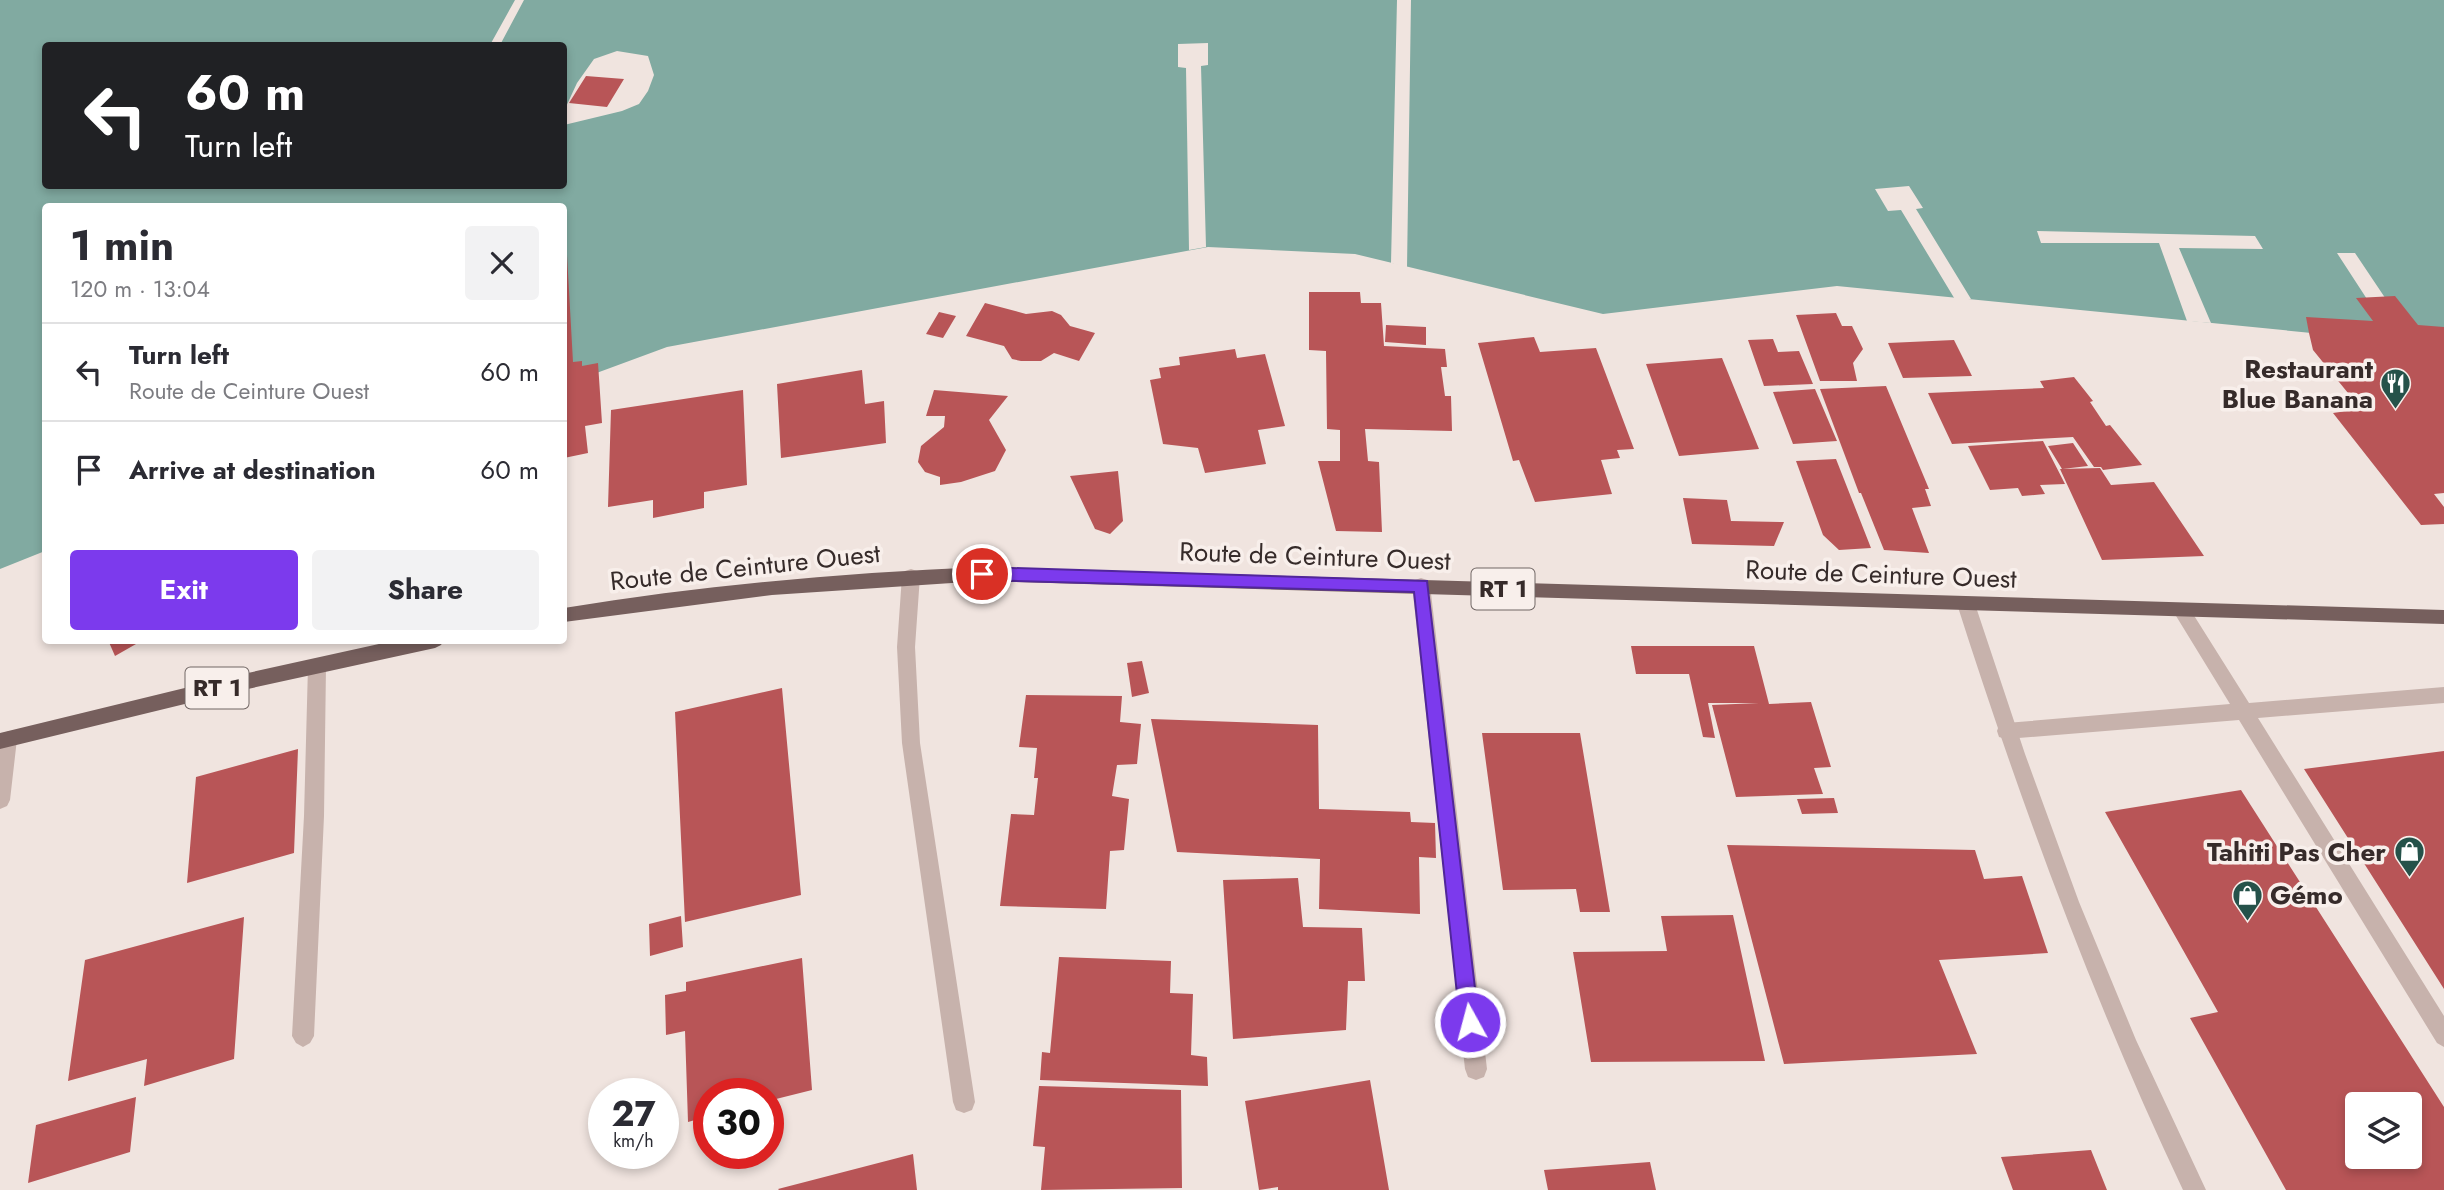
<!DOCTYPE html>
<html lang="en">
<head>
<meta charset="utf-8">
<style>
	:root { --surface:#fff; --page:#f2f2f3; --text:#2b2b33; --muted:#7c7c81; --line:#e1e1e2; --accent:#7c3aed }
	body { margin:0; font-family:Jost,sans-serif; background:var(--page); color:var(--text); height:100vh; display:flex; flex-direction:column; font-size:26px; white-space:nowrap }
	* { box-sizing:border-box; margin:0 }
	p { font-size:23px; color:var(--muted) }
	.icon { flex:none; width:38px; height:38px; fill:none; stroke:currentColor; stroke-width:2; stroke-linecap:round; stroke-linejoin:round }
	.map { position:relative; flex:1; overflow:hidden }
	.sheet { position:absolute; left:42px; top:203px; width:525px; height:441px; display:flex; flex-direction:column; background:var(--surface); border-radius:7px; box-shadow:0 4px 10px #0003 }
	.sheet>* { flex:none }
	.banner { position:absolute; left:42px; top:42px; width:525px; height:147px; border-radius:7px; box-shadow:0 4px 10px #0003; background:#202124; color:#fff; overflow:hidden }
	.buttons { position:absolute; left:2345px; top:1092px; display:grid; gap:14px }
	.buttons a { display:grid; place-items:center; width:77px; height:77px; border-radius:7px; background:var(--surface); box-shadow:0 4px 10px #0003; font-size:35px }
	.speed { position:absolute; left:588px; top:1078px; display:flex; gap:14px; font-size:35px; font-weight:700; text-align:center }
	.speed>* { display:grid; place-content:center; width:91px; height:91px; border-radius:50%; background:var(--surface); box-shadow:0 4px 10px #0003; line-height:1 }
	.speed small { font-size:18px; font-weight:400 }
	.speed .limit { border:10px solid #d22; background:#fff; color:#111 }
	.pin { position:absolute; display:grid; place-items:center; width:60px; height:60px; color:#fff; margin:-30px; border:4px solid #fff; border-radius:50%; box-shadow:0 2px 7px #0007 }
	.me { position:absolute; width:77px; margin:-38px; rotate:353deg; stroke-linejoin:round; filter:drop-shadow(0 0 5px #0008) }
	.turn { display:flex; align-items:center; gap:24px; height:147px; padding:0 28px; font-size:32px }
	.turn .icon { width:91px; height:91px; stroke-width:2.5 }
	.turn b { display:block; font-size:49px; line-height:60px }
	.round { display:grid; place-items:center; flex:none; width:74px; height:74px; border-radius:7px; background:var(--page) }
	.overview { display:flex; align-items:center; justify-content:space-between; height:119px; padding:0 28px }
	h1 { font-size:42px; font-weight:700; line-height:52px }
	.cta { display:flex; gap:14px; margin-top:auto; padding:14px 28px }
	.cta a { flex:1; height:80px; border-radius:7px; background:var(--accent); color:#fff; font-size:28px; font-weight:700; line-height:80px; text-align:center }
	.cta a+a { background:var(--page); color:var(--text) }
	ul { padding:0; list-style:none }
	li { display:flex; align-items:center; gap:21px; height:98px; padding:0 28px; border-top:2px solid var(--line) }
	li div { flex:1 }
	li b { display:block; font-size:26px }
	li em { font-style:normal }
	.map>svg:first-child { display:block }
	.water { fill:#81aaa1; fill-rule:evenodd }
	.pier { fill:#f0e4df }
	.building { fill:#b85557; fill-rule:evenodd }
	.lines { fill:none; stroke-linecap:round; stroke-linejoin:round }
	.service { fill:#c7b2ac; fill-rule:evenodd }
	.minor { fill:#c7b2ac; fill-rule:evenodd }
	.primary { fill:#765f5d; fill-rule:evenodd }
	.route { fill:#7c3aed; stroke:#51269a; stroke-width:2 }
	.labels { text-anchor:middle; stroke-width:7; stroke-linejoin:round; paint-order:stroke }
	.shield { fill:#f8efeb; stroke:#706664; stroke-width:2 }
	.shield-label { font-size:24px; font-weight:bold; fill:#362b2a }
	.poi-label { font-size:26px; font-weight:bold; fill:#362b2a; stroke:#f8efeb; text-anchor:end }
	.street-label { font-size:26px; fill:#362b2a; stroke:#f8efeb }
</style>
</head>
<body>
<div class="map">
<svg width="2444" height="1190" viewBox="0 0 2444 1190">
	<rect width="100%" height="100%" fill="#f0e4df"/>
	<path class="water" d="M0 0H2444V346L1837 286 1603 314 1355 254 1208 247 667 347 564 385V206H46L45 551 0 569ZM46 46H564V186H46Z"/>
	<path class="pier" d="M515 0H524L500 45H490Z
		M1397 0H1411L1407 268 1391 263Z
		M1208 43V65L1201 66 1206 247 1189 250 1186 68 1178 67V44Z
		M617 51 648 56 654 75 648 91 639 104 622 111 564 125V111L577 83 594 59Z
		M1909 186 1923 208 1916 209 1971 299 1956 301 1901 210 1888 211 1875 189Z
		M2037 231 2255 236 2263 249 2179 248 2211 323 2187 321 2159 243H2041Z
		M2337 253H2355L2410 335 2391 336Z"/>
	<path class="building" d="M586 76 624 79 607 107 569 103Z
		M567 255 573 362 582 361V366L598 363 602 423 585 426 588 453 564 458V256Z
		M1309 292H1360L1361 303H1381L1384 346 1445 349 1447 367H1441L1445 396H1451L1452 431 1365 429 1368 461 1379 462 1382 532 1336 531 1318 461H1340V430L1327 429 1326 351 1309 350Z
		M2395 296 2418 325 2444 327V493L2434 494 2444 507V524L2421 525 2333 413 2361 409 2313 350 2309 333 2306 317 2373 321 2356 298Z
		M985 303 1026 314 1052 311 1061 315 1070 326 1095 333 1079 361 1054 353 1041 361H1021L1012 359 1004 346 966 336Z
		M939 312 956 316 943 338 926 334Z
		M1836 313 1842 326H1852L1863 349 1853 363 1857 381H1820L1796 315Z
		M1386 325 1426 327V345L1385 342Z
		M1534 337 1540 352 1596 348 1634 449 1617 450 1620 458 1601 460 1612 494 1535 502 1519 460 1513 461 1478 343Z
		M1773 339 1778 352 1799 351 1813 384 1764 386 1748 340Z
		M1954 340 1972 376 1903 378 1888 343Z
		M1235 349 1237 358 1265 354 1285 426 1258 430 1266 464 1205 473 1198 448 1163 444 1150 380 1161 378 1159 368 1180 365 1179 357Z
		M1722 358 1759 449 1679 456 1646 364Z
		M862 370 865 404 884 401 886 443 781 458 777 384Z
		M2074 377 2093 401 2090 402 2106 426 2110 425 2142 465 2103 470 2101 467H2094L2073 437 1952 444 1928 393 2044 388 2040 381Z
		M1886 386 1929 489H1925L1931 506 1912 508 1929 553 1884 550 1861 493H1859L1820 389Z
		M1815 389 1837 441 1793 444 1773 392Z
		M743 390 747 485 704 492V508L653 518V500L608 507 611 410Z
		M934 390 1008 396 989 420 1006 450 995 471 961 482 940 485V477L925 472 918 462 921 446 944 427 945 416H926Z
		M2043 441 2065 484 2040 485 2045 494 2022 496 2018 488 1990 490 1968 446Z
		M2073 443 2088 466 2062 469 2048 446Z
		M1836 459 1871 548 1839 550 1823 535 1796 461Z
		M2100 468 2111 485 2154 482 2204 556 2102 560 2060 469Z
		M1118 471 1123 521 1110 534 1095 529 1070 476Z
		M1683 498 1727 500 1731 521 1784 522 1774 546 1692 544Z
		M108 640H143L115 656Z
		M1631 646H1754L1769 704 1811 702 1831 767 1814 768 1823 794 1736 797 1712 705 1759 703H1708L1715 738 1703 737 1689 674H1636Z
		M1142 661 1149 693 1132 697 1127 663Z
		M782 688 801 895 685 922 675 712Z
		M1026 695 1122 696 1120 722 1141 724 1137 764 1117 765 1112 796 1129 799 1124 850 1110 851 1106 909 1000 906 1011 814 1034 815 1038 778H1034L1037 748 1019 747Z
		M1151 719 1318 725 1319 809 1410 812 1411 822 1435 823 1436 858 1419 857 1420 914 1319 909 1320 859 1177 852Z
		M1482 733H1580L1610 912H1580L1576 889 1503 890Z
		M298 749 294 853 187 883 196 777Z
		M2444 751V989L2304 769Z
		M2241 790 2444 1107V1190H2286L2190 1018 2218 1012 2105 812ZM2357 1104H2410V1157H2357Z
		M1834 798 1838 813 1802 814 1797 799Z
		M1727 845 1975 850 1984 879 2022 876 2048 953 1939 960 1977 1054 1784 1064Z
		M1298 878 1303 927 1362 928 1365 981H1348L1346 1030 1233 1039 1223 880Z
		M1733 915 1765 1061 1591 1062 1573 952 1667 951 1661 916Z
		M681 916 683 947 650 956 649 924Z
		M244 917 234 1059 144 1086 147 1059 68 1081 85 960Z
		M1059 957 1171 961 1170 993 1193 994 1191 1055 1207 1057 1208 1086 1040 1080 1042 1052 1050 1053Z
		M802 958 812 1090 768 1101V1094H709V1116L688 1122 685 1031 666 1035 665 995 686 991V982Z
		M1370 1080 1389 1190H1278V1187L1259 1190 1245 1101Z
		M1039 1086 1181 1090 1182 1188 1041 1190 1045 1147 1033 1146Z
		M136 1097 130 1152 28 1183 36 1125Z
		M2091 1150 2107 1190H2013L2001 1157Z
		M913 1154 917 1190H779L778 1189Z
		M1650 1162 1656 1190H1548L1544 1170Z"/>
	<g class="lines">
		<path class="service" d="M2182 604 2188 606 2249 703 2444 687V703L2258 718 2444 1016V1047L2437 1043 2239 720 2006 739 1999 737 1997 731 1999 725 2006 723 2230 704 2173 611 2176 606Z"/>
		<path class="minor" d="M911 569 917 571 920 576 915 647 920 743 975 1102 972 1110 964 1113 956 1110 953 1102 902 743 897 647 902 576 905 571Z
			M1421 578 1427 580 1430 585 1487 1069 1484 1077 1476 1080 1468 1077 1465 1069 1412 585 1415 580Z
			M1966 597 1972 599 1975 604 2025 754 2079 902 2136 1040 2206 1190H2183C2093 1000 2021 804 1957 604L1960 599Z
			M317 658 323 660 326 666 324 816 314 1036 310 1043 303 1047 296 1043 292 1036 304 816 308 666 311 660Z
			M8 731 15 733 17 739 10 800 7 806 0 809V736Z"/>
		<path class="primary" d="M982 567 2444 610V624L982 581 772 595 564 622V608C703 585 842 573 982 567Z
			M397 640H444L441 645 435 648 234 692 0 749V733L234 676Z"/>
	</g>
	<path class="route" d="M982 567 1427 581 1479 1022 1477 1029 1470 1032 1463 1029 1460 1022 1414 592 982 580 974 574Z"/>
	<defs>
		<symbol id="restaurant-pin" viewBox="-11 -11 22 30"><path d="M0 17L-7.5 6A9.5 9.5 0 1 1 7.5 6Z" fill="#25524a" stroke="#f8efeb"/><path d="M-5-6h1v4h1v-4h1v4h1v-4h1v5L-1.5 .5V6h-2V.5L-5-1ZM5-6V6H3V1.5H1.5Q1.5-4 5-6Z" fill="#fff"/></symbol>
		<symbol id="shop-pin" viewBox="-11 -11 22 30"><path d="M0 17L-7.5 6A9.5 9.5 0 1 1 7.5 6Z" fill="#25524a" stroke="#f8efeb"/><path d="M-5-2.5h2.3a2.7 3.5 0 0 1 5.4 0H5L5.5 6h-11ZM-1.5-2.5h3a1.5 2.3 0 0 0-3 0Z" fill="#fff"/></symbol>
	</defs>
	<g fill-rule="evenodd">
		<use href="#restaurant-pin" x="2378" y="366" width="35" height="47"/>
		<use href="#shop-pin" x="2392" y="834" width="35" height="47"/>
		<use href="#shop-pin" x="2230" y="878" width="35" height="47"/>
	</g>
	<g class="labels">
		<g class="shield">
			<rect x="1471.5" y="568.5" width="63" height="41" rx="5"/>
			<rect x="185.5" y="667.5" width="63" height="41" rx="5"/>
		</g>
		<g class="shield-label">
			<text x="1503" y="597">RT 1</text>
			<text x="217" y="696">RT 1</text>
		</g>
		<g class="poi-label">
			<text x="2373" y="378">Restaurant<tspan x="2373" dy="30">Blue Banana</tspan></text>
			<text x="2386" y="861">Tahiti Pas Cher</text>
			<text x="2270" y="904" text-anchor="start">Gémo</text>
		</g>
		<g class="street-label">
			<text transform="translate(1315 556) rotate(2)" y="9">Route de Ceinture Ouest</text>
			<text transform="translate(745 567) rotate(-6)" y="9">Route de Ceinture Ouest</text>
			<text transform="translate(1881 574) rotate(2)" y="9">Route de Ceinture Ouest</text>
		</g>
	</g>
</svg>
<div class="buttons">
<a><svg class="icon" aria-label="layers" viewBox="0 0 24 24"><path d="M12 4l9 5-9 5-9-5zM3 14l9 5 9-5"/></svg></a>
</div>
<div class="speed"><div>27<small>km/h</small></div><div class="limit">30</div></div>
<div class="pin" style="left:982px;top:574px;background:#d93025"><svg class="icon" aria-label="arrive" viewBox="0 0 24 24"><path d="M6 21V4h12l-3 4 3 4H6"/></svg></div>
<svg class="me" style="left:1470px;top:1022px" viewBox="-20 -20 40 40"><circle r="17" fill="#7c3aed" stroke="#fff" stroke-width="3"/><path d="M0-11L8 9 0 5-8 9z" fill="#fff"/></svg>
<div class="banner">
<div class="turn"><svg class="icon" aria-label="left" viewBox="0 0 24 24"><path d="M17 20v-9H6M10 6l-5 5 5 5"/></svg><div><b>60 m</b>Turn left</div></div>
</div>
<section class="sheet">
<div class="overview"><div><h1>1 min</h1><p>120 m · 13:04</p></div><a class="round"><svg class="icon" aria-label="close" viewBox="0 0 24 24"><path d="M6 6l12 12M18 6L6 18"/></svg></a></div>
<ul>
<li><svg class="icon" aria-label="left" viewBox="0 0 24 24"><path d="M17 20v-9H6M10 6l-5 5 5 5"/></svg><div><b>Turn left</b><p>Route de Ceinture Ouest</p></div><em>60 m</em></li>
<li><svg class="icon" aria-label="arrive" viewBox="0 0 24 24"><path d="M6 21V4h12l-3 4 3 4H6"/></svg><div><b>Arrive at destination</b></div><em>60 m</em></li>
</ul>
<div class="cta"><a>Exit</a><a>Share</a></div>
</section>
</div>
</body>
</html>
